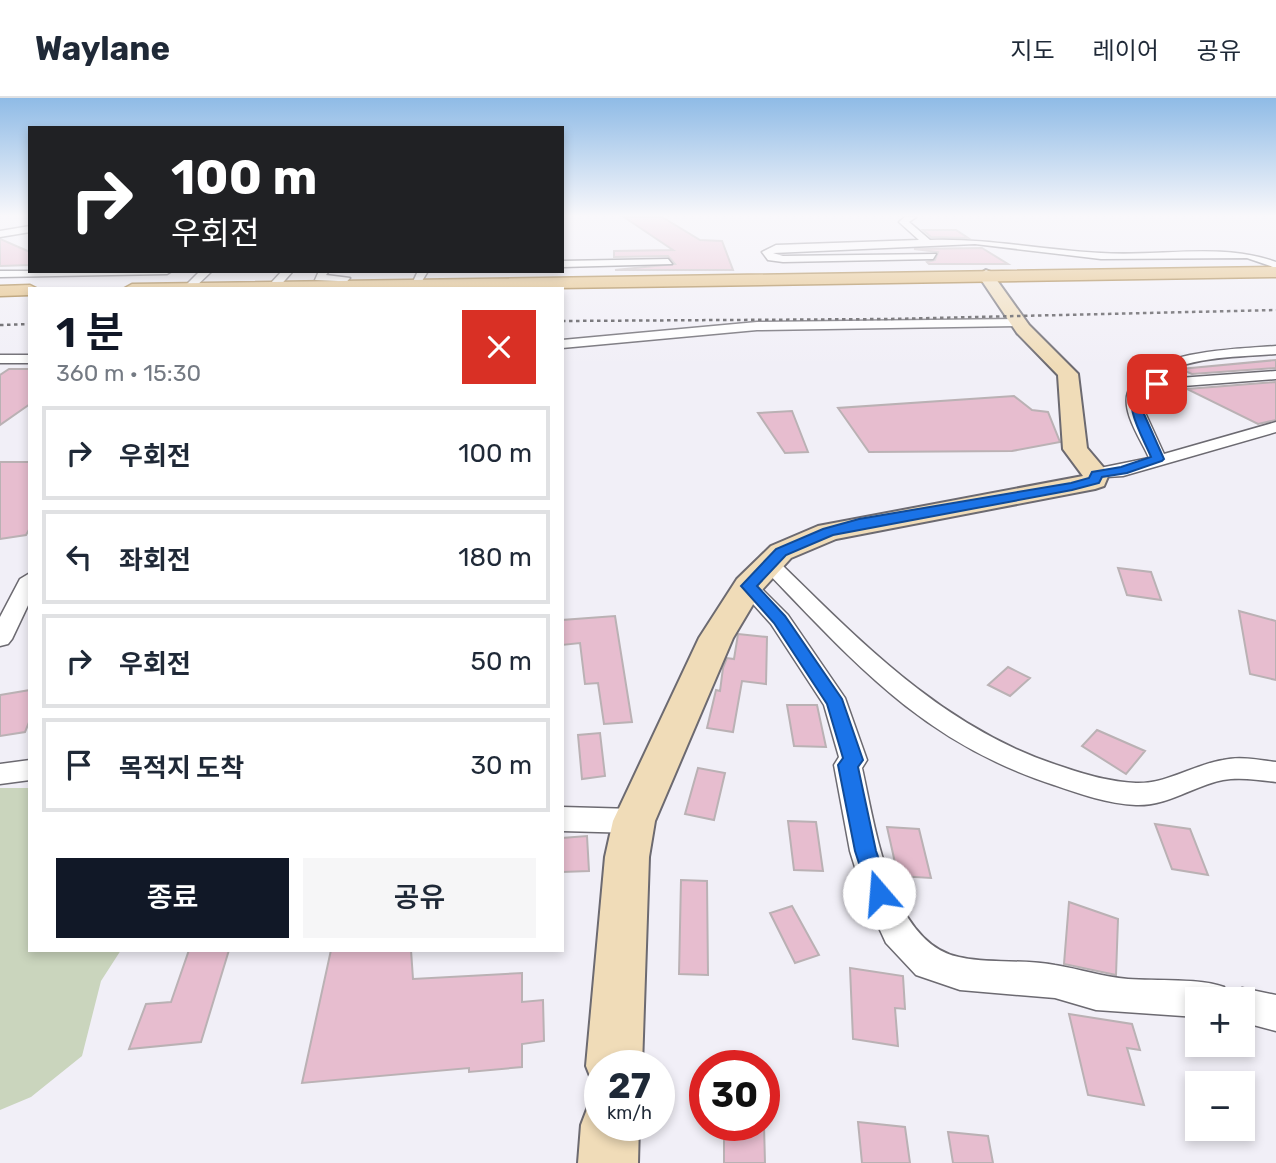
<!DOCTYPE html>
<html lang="ko">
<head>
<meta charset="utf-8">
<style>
	:root { --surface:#fff; --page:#f6f6f7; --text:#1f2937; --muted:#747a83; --line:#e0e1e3; --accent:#111827 }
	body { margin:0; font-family:Rubik,"Noto Sans KR",sans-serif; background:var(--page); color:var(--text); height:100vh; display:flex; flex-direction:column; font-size:26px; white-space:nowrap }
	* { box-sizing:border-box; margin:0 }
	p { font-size:23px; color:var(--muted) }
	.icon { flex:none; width:38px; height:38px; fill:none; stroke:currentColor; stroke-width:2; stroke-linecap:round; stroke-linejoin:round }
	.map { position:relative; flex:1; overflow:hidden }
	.side { position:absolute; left:28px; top:189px; width:536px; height:665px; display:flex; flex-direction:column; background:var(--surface); border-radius:0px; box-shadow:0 4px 10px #0003 }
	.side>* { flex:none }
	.hud { position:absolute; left:28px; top:28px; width:536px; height:147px; border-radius:0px; box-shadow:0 4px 10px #0003; background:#202124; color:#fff; overflow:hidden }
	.tools { position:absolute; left:1185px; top:889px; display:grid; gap:14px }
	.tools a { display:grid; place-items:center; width:70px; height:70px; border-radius:0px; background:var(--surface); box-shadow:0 4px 10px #0003; font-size:35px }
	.speed { position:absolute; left:584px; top:952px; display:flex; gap:14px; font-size:35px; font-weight:700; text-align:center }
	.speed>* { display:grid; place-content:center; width:91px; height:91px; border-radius:50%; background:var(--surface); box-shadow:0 4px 10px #0003; line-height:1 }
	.speed small { font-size:18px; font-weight:400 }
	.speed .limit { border:10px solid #d22; background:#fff; color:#111 }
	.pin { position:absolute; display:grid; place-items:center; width:60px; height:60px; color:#fff; margin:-30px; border-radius:14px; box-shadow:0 4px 10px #0006 }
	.me { position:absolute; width:77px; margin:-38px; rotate:342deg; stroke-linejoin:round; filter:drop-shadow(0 0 5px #0008) }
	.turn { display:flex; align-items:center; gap:24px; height:147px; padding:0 28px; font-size:32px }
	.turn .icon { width:91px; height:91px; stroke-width:2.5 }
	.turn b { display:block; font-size:49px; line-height:60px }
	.round { display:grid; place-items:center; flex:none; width:74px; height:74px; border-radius:0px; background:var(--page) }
	.summary { display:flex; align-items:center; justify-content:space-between; height:119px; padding:0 28px }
	h1 { font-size:42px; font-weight:600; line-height:52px; color:var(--accent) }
	.action { display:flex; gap:14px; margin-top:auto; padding:14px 28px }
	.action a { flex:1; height:80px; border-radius:0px; background:var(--accent); color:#fff; font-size:28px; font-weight:600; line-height:80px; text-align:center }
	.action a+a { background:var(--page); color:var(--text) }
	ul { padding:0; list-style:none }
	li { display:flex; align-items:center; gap:21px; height:94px; margin:0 14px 10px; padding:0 14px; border:4px solid var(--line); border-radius:0px }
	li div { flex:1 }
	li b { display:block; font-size:26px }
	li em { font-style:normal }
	header { display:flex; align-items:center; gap:42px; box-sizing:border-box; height:98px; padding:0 35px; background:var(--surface); border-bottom:2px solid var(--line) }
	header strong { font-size:33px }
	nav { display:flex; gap:38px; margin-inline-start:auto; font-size:24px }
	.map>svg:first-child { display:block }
	.green { fill:#cad5bd }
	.building { fill:#e7bdcf; stroke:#bab1b4; stroke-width:2 }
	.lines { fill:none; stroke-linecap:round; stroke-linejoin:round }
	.minor-casing { stroke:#6c6a71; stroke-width:3 }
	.secondary-casing { stroke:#6c6a71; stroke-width:4 }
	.primary-casing { stroke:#92661a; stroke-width:3 }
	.minor { fill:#fff; fill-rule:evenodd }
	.secondary { fill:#f0dcb8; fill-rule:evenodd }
	.primary { fill:#e2b972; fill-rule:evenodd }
	.rail { stroke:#464549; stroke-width:2.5; stroke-dasharray:3.5 3.5; stroke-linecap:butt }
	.route { fill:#1a73e8; stroke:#114b97; stroke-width:2 }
</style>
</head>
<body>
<header>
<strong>Waylane</strong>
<nav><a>지도</a><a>레이어</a><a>공유</a></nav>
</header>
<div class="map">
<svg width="1276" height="1065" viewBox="0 0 1276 1065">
	<rect width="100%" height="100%" fill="#f1eff7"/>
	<path class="green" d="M0 690H30V852H121L101 883 82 958 31 999 0 1012Z"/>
	<path class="building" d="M624 119H662L700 142 722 143 733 172H615L675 166 668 158 614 159V153L673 152Z
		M923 132H956L968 140 931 139Z
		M0 141 30 154V167L0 168Z
		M982 150 1008 166H929L927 164 935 162 938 154 914 151Z
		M1276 262V270L1192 276 1180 271Z
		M9 271H30V306L0 327V277Z
		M1276 284V322L1258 326 1187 291Z
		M1014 298 1032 312 1048 314 1060 344 1012 353 869 354 838 310Z
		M792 313 808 354 785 355 758 315Z
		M0 364H30V430L26 437 0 441Z
		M1118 470 1151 474 1161 502 1127 497Z
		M1239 513 1276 523V582L1250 576Z
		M615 518 632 624 604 626 598 585 585 586 580 545 562 547V522Z
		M738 536 767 539 766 586 742 583 733 634 707 630 716 592 720 593 723 570 727 560 734 561Z
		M1008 569 1030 580 1010 598 988 587Z
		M30 592V622L25 634 0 638V597Z
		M787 607H817L826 649 794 648Z
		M1097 632 1145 653 1126 676 1082 648Z
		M600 635 605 678 582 681 578 637Z
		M698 670 725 675 714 722 685 716Z
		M788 723 816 724 823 773 794 772Z
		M1155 726 1190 731 1208 777 1172 771Z
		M887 729 919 731 931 780 898 778Z
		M587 738 589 773 562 774V740Z
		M681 782 707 783 708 877 679 876Z
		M1069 804 1118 821 1116 877 1064 866Z
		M792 808 819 857 795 865 770 815Z
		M189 852H229L201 944 129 951 146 906 171 904Z
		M331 852H411L413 881 522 875V904L543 902 544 943 522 946V969L469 974V970L302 985Z
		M850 870 903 878 905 911 895 910 898 948 853 941Z
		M1069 916 1132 926 1140 952 1127 950 1144 1007 1088 997Z
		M858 1024 905 1029 910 1065H862Z
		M724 1027H764L765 1065H724Z
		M948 1034 988 1038 993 1065H953Z"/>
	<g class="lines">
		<defs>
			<path id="minor" d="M905 119H916L909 124 930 142C988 140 1043 152 1101 155 1159 159 1221 144 1276 164V170L1247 160 1101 161 975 146 773 155 783 158 936 156 933 161 783 164 768 162 762 154 776 147 919 142 899 124Z
				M30 128V134L0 139V133Z
				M668 161 672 166 562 169V163Z
				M0 173H172L167 176 0 179Z
				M200 173H212L193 191H182Z
				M282 173H293L278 190H270V186Z
				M319 173H329L326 177 350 180 341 190 336 187 338 183 315 182Z
				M418 173H428L419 188H411Z
				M1018 221 1022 222V228L757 232 562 250V242L757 224Z
				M1276 248V256C1235 259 1186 258 1151 282L1276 273V281L1144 291 1143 310 1164 356 1276 324V334L1123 378 1090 380 1087 376 1090 372 1149 360C1142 343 1121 314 1128 294 1141 252 1240 251 1276 248Z
				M0 257H30V265H0Z
				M770 460 777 462C863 546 945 632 1063 669 1086 677 1111 684 1136 685 1167 686 1193 667 1223 662 1240 658 1259 662 1276 664V684C1259 682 1240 679 1223 682 1193 688 1168 708 1136 707 1108 706 1080 696 1054 687 922 644 856 566 763 470L760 466Z
				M30 475V503L12 541 8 546 0 548V519L20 481Z
				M748 482 755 484 788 517 845 600 867 662 862 670C875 727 890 845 959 859 990 866 1024 861 1055 867 1080 871 1103 879 1128 881 1155 883 1201 880 1224 889L1228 899 1242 890 1276 897V933L1242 924V901H1197V919L1096 912 1055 900 960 892 916 877 886 845 863 795 850 753 834 667 839 659 824 607 771 526 737 488Z
				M30 662V682L0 686V666Z
				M562 709 634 711 644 715 649 723 644 731 634 735 562 733Z"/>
			<path id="secondary" d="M986 172 991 174 1029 227 1078 276 1087 350 1109 376 1104 388 1095 391 836 441 791 460 761 493 733 540 655 723 649 759 642 968H600V990L594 988 586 968 605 759 613 723 699 540 737 481 771 448 818 428 1083 378 1063 351 1058 277 1017 235 978 177Z
				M600 1002V1027H639L638 1065H578L581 1027 589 1006Z"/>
			<path id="primary" d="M1276 169V179L497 191H123L132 186Z
				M30 187 38 191H30V197L0 198V188Z"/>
		</defs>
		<use href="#minor" class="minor-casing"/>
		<use href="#secondary" class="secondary-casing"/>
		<use href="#primary" class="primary-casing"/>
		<use href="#minor" class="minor"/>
		<use href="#secondary" class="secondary"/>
		<use href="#primary" class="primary"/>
		<path class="rail" d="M562 223 889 221 1276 212
			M0 227 30 226"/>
	</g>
	<linearGradient id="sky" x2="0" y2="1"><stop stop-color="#8fbbe6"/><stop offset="0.44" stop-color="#f9f8fb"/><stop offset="1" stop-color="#f9f8fb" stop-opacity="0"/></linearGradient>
	<rect width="1276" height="268" fill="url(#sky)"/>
	<path class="route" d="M1157 283 1160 288 1143 289 1140 307 1164 361 1162 363 1127 375 1102 379 1099 385 1072 392 833 437 786 457 757 488 785 518 842 601 863 662 858 669 876 753 891 795 887 802 879 805 871 802 855 753 838 667 843 660 827 606 774 525 741 488 776 451 823 431 859 421 1071 385 1089 380 1092 374 1121 369 1151 359C1142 337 1122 307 1136 285Z"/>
</svg>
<div class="tools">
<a>+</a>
<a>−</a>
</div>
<div class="speed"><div>27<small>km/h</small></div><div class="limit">30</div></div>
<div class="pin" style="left:1157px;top:286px;background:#d93025"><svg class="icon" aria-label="arrive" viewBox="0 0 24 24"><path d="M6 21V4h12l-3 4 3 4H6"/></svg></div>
<svg class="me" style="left:879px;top:795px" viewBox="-20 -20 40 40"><circle r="19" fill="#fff"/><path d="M0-13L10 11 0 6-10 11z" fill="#1a73e8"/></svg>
<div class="hud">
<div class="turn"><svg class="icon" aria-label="right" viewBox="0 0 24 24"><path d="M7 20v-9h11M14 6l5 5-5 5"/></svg><div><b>100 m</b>우회전</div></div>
</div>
<section class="side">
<div class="summary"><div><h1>1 분</h1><p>360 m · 15:30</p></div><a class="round" style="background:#d93025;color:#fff"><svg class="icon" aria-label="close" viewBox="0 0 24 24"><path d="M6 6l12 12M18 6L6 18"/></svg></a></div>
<ul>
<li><svg class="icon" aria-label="right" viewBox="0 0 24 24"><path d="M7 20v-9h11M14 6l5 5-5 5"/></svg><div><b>우회전</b></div><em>100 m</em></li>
<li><svg class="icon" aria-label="left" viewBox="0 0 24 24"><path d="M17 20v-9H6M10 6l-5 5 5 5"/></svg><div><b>좌회전</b></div><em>180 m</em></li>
<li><svg class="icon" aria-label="right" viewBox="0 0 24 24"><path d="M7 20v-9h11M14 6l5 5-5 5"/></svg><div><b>우회전</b></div><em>50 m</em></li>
<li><svg class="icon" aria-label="arrive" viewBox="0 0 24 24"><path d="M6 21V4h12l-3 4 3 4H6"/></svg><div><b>목적지 도착</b></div><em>30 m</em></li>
</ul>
<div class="action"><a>종료</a><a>공유</a></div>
</section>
</div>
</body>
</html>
